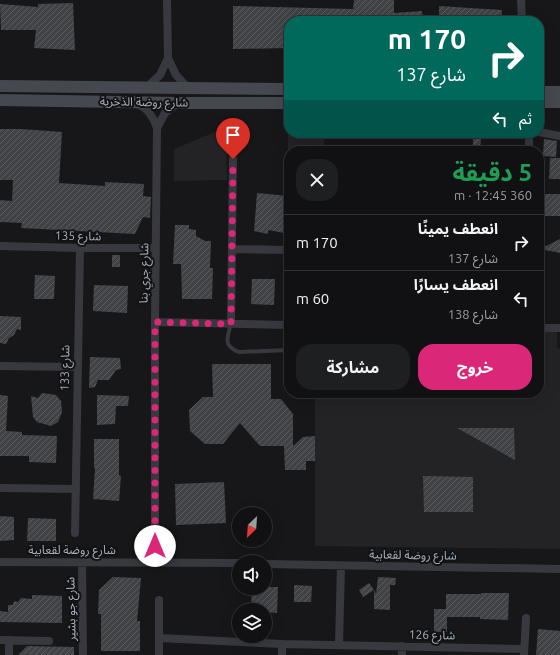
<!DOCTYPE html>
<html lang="ar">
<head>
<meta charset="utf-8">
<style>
	:root { --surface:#111113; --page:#1e1f21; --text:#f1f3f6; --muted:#9c9da0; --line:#303133; --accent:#db2777 }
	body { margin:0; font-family:Ubuntu,"Noto Sans Arabic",sans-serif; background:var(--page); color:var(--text); direction:rtl; height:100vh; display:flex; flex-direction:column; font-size:15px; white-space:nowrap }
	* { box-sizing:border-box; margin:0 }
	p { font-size:13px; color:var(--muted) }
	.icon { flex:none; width:22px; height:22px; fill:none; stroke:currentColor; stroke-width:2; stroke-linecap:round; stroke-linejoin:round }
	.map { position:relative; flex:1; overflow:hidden; direction:ltr }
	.sheet { position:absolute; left:284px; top:146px; width:260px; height:252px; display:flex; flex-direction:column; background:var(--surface); border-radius:16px; box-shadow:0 4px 16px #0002,0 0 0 1px var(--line); direction:rtl }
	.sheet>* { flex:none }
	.guide { position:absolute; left:284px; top:16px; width:260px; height:122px; border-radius:16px; box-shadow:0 4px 16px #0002,0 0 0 1px var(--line); direction:rtl; background:#00695c; color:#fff; overflow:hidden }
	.needle { width:26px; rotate:205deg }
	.fabs { position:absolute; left:232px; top:507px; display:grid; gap:8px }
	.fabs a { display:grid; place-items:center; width:40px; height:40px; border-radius:50%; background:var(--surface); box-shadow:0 4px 16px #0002,0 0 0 1px var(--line); font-size:20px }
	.pin { position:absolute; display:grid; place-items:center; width:34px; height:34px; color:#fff; margin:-41px -17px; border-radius:50% 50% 50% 0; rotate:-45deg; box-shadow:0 0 4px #0007 }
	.pin .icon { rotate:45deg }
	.me { position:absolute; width:44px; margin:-22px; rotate:0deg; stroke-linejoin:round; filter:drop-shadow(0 0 3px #0008) }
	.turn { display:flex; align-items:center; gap:14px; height:84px; padding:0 12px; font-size:18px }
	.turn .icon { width:52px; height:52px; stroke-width:2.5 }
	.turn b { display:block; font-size:28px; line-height:34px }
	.then { display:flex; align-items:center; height:38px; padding:0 12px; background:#0003; gap:8px; font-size:15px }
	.round { display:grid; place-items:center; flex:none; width:42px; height:42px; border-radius:16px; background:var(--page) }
	.headline { display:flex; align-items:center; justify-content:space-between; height:68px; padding:0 12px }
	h1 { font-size:24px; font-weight:700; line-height:30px; color:#1e9e55 }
	.action { display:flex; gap:8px; margin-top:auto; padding:8px 12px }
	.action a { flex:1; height:46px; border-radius:16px; background:var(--accent); color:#fff; font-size:16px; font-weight:700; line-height:46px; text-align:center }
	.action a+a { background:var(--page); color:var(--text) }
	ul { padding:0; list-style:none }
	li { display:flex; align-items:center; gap:12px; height:56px; padding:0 12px; border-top:1px solid var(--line) }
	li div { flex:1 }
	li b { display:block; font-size:15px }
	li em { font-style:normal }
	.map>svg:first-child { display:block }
	.built { fill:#232326 }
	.building { fill:url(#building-hatch) }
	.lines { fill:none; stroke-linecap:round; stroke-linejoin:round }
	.lane { stroke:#37393f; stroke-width:4 }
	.street { stroke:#37393f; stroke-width:8 }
	.secondary { stroke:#45494f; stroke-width:12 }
	.route { stroke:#db2777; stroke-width:7; stroke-dasharray:0 12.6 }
	.labels { text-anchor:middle; stroke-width:4; stroke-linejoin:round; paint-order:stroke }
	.street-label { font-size:12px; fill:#a8afba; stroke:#121214 }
</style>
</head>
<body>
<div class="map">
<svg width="560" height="655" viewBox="0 0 560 655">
	<defs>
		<pattern id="building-hatch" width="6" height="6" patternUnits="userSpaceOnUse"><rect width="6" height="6" fill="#414246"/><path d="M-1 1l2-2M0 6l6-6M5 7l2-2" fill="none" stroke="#5a5b5f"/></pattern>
	</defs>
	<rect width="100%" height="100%" fill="#171719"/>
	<path class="built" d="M215 132 226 133 227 180 174 181V149Z
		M288 134H324V151H289V184H288Z
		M539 331 557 332V348L560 349V549L315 546V393H539Z"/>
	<path class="building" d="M354 0H394V13L422 11 423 21H289V48L233 49V6L353 9Z
		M73 3 75 50 34 48 36 30H1L0 4 38 7V4Z
		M439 6 502 10 501 21H475V16L461 15 460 21H439Z
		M0 129H21L62 132 59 183 105 186V182L144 184 143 196 151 197 150 218 143 217 135 234 21 228 22 223 0 222V200L12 201 13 180H0Z
		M473 137 481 138 480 151H473Z
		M544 139 557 141 556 157 543 156Z
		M550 158H560V179H549Z
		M257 193 289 196V234L268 230V234L254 231Z
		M544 194H560V216H544Z
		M175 225H189V229L196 230V236L205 241H211L210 268H213L212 299H182L181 264H173Z
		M560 239V253L540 249Z
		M112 255H120V267H112Z
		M35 275 55 276 54 299H34Z
		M252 279H275L274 305 251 304Z
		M94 285 128 286 127 313 93 311Z
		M0 316 21 317V330L17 329 14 335 9 338 6 344 0 343Z
		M90 357 120 358 121 369 116 370 109 380H98L95 387 89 388Z
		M212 364H271V399H281L293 414V446L303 437 315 436V461H306V470H285L284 446H260L240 423 223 444H205L190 431 189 410 203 397H213Z
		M42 393 56 395 61 401 62 412 58 422 51 426 37 422 33 417 31 396 38 398Z
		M0 395 8 396 6 431 22 432V435L57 436 56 463 29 462V456H0Z
		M97 395 129 396 128 406H116L115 424 97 425Z
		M457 428H514L515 460Z
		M94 439H119V475L121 476 119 501 93 499 95 468H94Z
		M423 476 473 477V512H424Z
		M224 482 226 523 176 525 175 484Z
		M0 516 14 517V540L0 541Z
		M28 518 56 519V541H27Z
		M113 577 141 578 137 621H140V651H101V614H98L99 590Z
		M378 577 396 578 395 585H390V610L374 609V590L376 594Z
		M369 583 374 590 363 597 359 590Z
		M294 585 312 586 311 602H294Z
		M265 587H278L277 613 265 612V610H251L252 588H265Z
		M481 593H509L508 620 480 619V617H447V632H434V609H446V594H481Z
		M32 595 62 596V623L0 622V611L8 612V605H13L14 601 18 602 21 598 32 599Z
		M538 629 560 631V655H536Z
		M27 646 74 647V655H18Z"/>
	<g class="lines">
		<path class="lane" d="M231 324C227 338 223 346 239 352L289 350"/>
		<path class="street" d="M167 0 168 58 176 75 188 88
			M521 0 522 21
			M147 87 160 75 168 58
			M137 104C148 108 153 117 157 128
			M539 132 560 136
			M529 133V151
			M0 246 80 248H156
			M233 249 289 250
			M155 322 289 325
			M231 324 233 159
			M539 328H560
			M0 366 77 367
			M0 488 76 489
			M75 533 80 248
			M0 562 239 563
			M82 562 83 655
			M155 562V322L157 128 165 113 178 103
			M265 564 560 569
			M160 638 282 644 524 649
			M0 640 49 641
			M9 640V655
			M339 645 341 566
			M159 655V600
			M282 655V644
			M402 655V646
			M524 655 526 618"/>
		<path class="secondary" d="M0 86 289 89
			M539 92H560
			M0 100 178 103H289
			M539 102H560"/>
	</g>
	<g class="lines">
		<path class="route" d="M155 546V322L231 324 233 159"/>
	</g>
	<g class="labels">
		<g class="street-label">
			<text transform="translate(144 102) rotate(1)" y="4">شارع روضة الذخرية</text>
			<text transform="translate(78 236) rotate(1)" y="4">شارع 135</text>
			<text transform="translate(144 273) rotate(-89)" y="4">شارع جري بنا</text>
			<text transform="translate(65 368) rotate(-89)" y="4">شارع 133</text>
			<text x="72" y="554">شارع روضة لقعابية</text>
			<text transform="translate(413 555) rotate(1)" y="4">شارع روضة لقعابية</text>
			<text transform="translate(71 609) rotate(-91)" y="4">شارع جو بشير</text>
			<text transform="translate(432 635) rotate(1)" y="4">شارع 126</text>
		</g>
	</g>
</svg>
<div class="fabs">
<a><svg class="needle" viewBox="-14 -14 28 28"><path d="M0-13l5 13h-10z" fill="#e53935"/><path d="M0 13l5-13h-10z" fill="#9c9da0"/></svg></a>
<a><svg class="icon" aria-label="sound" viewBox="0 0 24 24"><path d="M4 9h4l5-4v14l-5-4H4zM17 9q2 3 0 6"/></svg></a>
<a><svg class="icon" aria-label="layers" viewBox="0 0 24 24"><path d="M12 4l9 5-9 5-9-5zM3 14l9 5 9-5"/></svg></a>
</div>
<div class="pin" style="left:233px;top:159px;background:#d93025"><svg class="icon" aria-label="arrive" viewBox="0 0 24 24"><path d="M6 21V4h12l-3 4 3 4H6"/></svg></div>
<svg class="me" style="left:155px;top:546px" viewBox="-20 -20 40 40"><circle r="19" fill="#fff"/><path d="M0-13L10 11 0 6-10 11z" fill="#db2777"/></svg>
<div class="guide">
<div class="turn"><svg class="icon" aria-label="right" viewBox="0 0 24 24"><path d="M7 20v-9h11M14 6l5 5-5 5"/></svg><div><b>170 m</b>شارع 137</div></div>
<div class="then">ثم<svg class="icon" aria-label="left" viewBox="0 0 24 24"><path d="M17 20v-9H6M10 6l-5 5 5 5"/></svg></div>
</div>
<section class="sheet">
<div class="headline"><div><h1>5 دقيقة</h1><p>360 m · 12:45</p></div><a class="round"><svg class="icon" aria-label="close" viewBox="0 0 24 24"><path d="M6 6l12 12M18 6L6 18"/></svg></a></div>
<ul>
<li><svg class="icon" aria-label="right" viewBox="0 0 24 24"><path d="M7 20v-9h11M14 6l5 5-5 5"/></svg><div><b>انعطف يمينًا</b><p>شارع 137</p></div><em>170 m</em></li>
<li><svg class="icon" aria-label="left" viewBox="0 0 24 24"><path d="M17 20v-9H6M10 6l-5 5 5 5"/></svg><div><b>انعطف يسارًا</b><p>شارع 138</p></div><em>60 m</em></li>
</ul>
<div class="action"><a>خروج</a><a>مشاركة</a></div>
</section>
</div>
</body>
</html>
